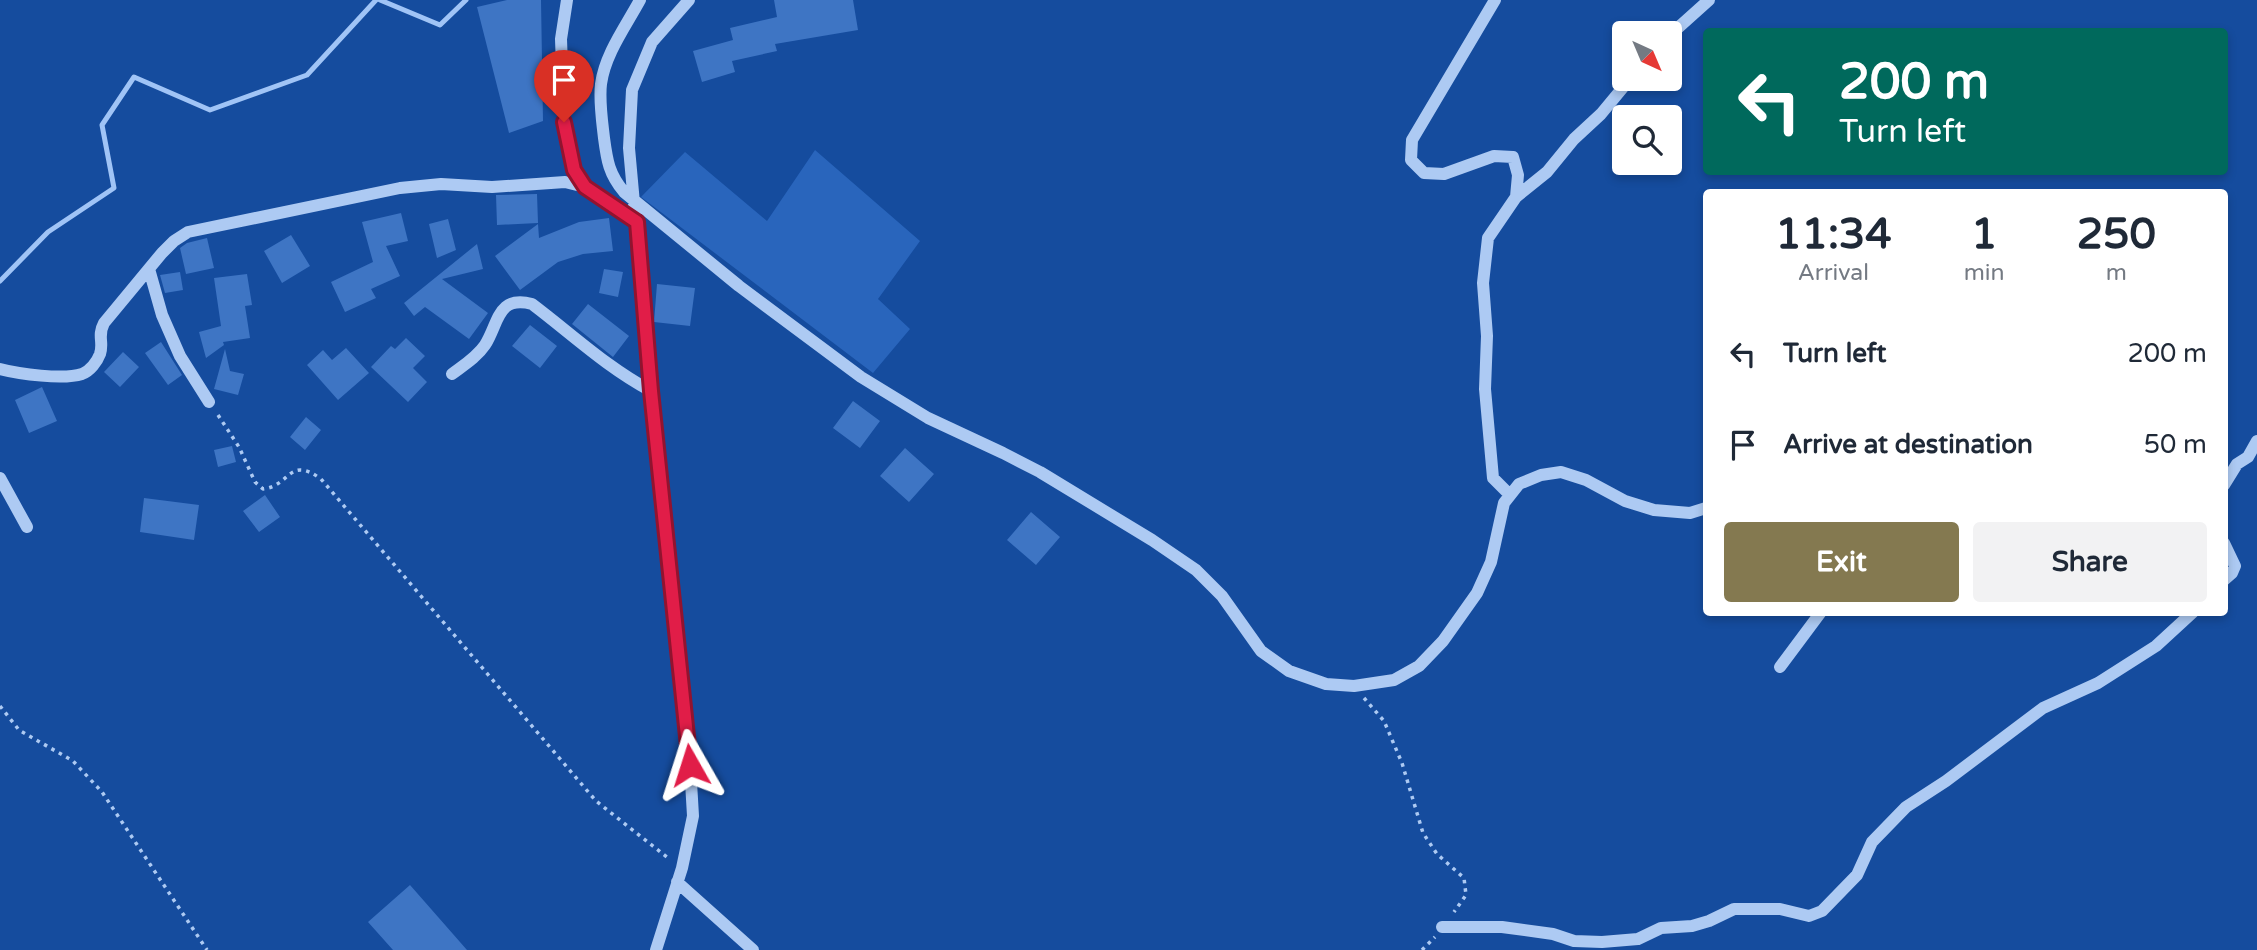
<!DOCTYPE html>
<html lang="en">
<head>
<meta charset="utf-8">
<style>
	:root { --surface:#fff; --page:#f2f2f3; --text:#1f2937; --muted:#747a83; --accent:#847950 }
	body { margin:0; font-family:"Varela Round",sans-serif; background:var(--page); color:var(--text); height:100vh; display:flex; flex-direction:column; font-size:26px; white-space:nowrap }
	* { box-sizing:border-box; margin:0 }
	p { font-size:23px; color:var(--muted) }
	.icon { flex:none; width:38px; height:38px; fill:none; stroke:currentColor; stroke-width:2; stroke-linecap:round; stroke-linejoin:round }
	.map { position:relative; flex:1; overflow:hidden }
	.side { position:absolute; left:1703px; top:189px; width:525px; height:427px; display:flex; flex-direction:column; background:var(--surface); border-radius:7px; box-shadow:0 4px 10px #0003 }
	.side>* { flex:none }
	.top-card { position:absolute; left:1703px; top:28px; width:525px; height:147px; border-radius:7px; box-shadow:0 4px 10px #0003; background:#00695c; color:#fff; overflow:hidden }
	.needle { width:46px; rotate:136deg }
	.controls { position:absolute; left:1612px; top:21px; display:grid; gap:14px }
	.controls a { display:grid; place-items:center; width:70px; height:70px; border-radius:7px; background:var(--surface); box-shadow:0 4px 10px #0003; font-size:35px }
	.pin { position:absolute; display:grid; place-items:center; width:60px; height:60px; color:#fff; margin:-72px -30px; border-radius:50% 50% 50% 0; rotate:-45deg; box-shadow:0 0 7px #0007 }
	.pin .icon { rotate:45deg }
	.me { position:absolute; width:77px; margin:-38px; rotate:354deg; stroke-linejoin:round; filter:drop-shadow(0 0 5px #0008) }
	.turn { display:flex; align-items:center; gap:24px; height:147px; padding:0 21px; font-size:32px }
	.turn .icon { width:91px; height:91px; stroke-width:2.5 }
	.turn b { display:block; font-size:49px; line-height:60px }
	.eta { display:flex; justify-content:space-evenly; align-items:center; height:119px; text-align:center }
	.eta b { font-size:42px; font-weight:800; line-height:49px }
	.cta { display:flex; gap:14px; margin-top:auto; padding:14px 21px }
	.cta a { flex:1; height:80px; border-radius:7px; background:var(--accent); color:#fff; font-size:28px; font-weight:800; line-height:80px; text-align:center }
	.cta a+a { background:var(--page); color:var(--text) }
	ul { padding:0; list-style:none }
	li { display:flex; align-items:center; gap:21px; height:91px; padding:0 21px }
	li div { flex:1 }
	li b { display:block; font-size:26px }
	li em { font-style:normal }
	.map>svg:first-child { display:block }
	.green { fill:#2965bc }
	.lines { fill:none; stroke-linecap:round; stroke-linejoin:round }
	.stream { stroke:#a0c4f6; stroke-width:5 }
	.building { fill:#3e75c4 }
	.path { stroke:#adcaf3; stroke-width:3.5; stroke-dasharray:3.5 5; stroke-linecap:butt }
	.minor { stroke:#adcaf3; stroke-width:12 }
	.route-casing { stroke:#92132f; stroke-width:18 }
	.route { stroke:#e11d48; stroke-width:12 }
</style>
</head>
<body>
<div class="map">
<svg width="2257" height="950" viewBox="0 0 2257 950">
	<rect width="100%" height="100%" fill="#154c9e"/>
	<path class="green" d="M815 150 920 241 878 299 910 329 873 373 641 197 685 152 767 221Z"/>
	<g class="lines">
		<path class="stream" d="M380 0 440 25 466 0
			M0 281 48 232 114 188 102 125 134 77 210 110 307 75 376 0"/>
	</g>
	<path class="building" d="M507 0H541L543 121 509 133 477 7Z
		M774 0H853L858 30 775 44 777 51 732 61 735 72 702 82 693 51 733 40 730 28 777 17Z
		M537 194 538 223 497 225 496 195Z
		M401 213 408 241 386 246 400 276 371 289 376 298 345 312 331 282 373 262 362 222Z
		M609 218 613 251 583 254 558 262 520 290 495 256 538 224 539 238 579 222Z
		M448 219 456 250 437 258 429 224Z
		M291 235 310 266 282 283 264 251Z
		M207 238 214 268 186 274 180 248 187 243Z
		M477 244 483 269 442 279 488 313 469 339 425 307 414 316 404 303Z
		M604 269 623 272 618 297 599 293Z
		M180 272 183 290 165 293 160 275Z
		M247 274 252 305 245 306 250 338 223 342 224 345 206 358 199 332 221 326 214 278Z
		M657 284 695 288 690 326 654 322Z
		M588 304 629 336 613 357 572 324Z
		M530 325 557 346 540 368 512 346Z
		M406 338 425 356 413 368 427 382 408 402 371 367 391 346 395 349Z
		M161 342 182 375 168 385 145 353Z
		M346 348 369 373 338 400 307 365 323 350 332 360Z
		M225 349 230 371 244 374 238 395 214 389Z
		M123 352 139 367 120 387 104 372Z
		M42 387 57 421 29 433 15 400Z
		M853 401 880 421 860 448 833 428Z
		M306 417 321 430 305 450 290 437Z
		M232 446 236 462 218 467 214 450Z
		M905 448 934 474 909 502 880 476Z
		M265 495 280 517 259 532 243 511Z
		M144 498 199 505 194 540 140 532Z
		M1031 512 1060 537 1036 565 1007 540Z
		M410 885 467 950H393L368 922Z"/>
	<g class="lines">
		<path class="path" d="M218 415 239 447 255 482 263 489C291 486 288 455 321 479L596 801 668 858
			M1364 698 1384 721 1402 763 1423 833 1437 854 1464 878 1466 895 1454 912
			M0 706 19 730 73 761 102 792 207 950
			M1422 950 1435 937"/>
		<path class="minor" d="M567 0 561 39 564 122 574 170 585 187
			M640 0C626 26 605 54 601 84 599 101 602 120 604 138 607 161 609 174 624 192L739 286 861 377 928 418 1003 453 1040 472 1152 540 1196 570 1222 596 1261 651 1289 671 1326 684 1354 686 1394 680 1419 666 1443 641 1477 593 1491 562 1504 503 1519 484 1541 475 1561 472 1586 480 1625 501 1654 510 1690 513 1706 508
			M1495 0 1412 140 1411 160 1424 173 1444 174 1494 156 1513 157 1518 175 1516 197 1488 238 1483 283 1487 336 1485 389 1493 478 1510 495
			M1670 35 1709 0
			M1516 197 1547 172 1574 139 1601 114 1630 79
			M149 269 162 315 180 356 209 402
			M0 369C19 374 63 380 82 374 90 371 97 362 100 354 104 342 97 336 104 323L162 253 174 241 188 232 400 188 441 184 492 187 565 182 585 187 637 222
			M452 374C464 365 477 357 485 345 499 323 497 295 532 304 573 335 605 366 651 391
			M0 478 27 527
			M2224 485 2237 464 2248 457 2257 441
			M2224 543 2235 566 2232 573 2224 580
			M1780 667 1821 612
			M677 882 753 950
			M1442 927H1502L1553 934 1574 941 1602 942 1638 939 1661 928 1692 926 1709 921 1734 909H1780L1809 916 1822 911 1857 875 1872 842 1906 807 1946 781 2043 708 2098 683 2156 646 2193 612
			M656 950 682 868 693 816 690 765 651 391 629 148 632 90 652 42 689 0"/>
	</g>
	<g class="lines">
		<defs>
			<path id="route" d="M564 122 574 170 585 187 637 222 651 391 690 765"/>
		</defs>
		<use href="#route" class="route-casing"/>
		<use href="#route" class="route"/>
	</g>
</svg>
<div class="controls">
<a><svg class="needle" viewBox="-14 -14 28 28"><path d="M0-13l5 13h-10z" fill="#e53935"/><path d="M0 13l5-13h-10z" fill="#747a83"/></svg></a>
<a><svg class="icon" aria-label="search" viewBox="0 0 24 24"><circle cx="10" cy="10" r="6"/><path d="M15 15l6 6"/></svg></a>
</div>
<div class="pin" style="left:564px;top:122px;background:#d93025"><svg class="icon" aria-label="arrive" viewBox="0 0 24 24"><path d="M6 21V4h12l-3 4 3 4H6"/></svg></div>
<svg class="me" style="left:690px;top:765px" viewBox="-20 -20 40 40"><path d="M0-17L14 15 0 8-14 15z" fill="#e11d48" stroke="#fff" stroke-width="4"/></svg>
<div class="top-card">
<div class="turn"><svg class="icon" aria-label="left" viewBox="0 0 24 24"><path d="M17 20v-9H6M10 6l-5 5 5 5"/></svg><div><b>200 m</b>Turn left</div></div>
</div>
<section class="side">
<div class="eta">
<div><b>11:34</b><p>Arrival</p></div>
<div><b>1</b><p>min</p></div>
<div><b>250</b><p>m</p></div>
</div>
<ul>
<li><svg class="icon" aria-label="left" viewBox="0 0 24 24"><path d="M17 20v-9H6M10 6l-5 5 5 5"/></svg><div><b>Turn left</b></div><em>200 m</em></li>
<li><svg class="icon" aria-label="arrive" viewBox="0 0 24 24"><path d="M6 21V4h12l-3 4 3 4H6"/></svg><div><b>Arrive at destination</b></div><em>50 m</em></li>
</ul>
<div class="cta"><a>Exit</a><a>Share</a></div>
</section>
</div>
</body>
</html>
